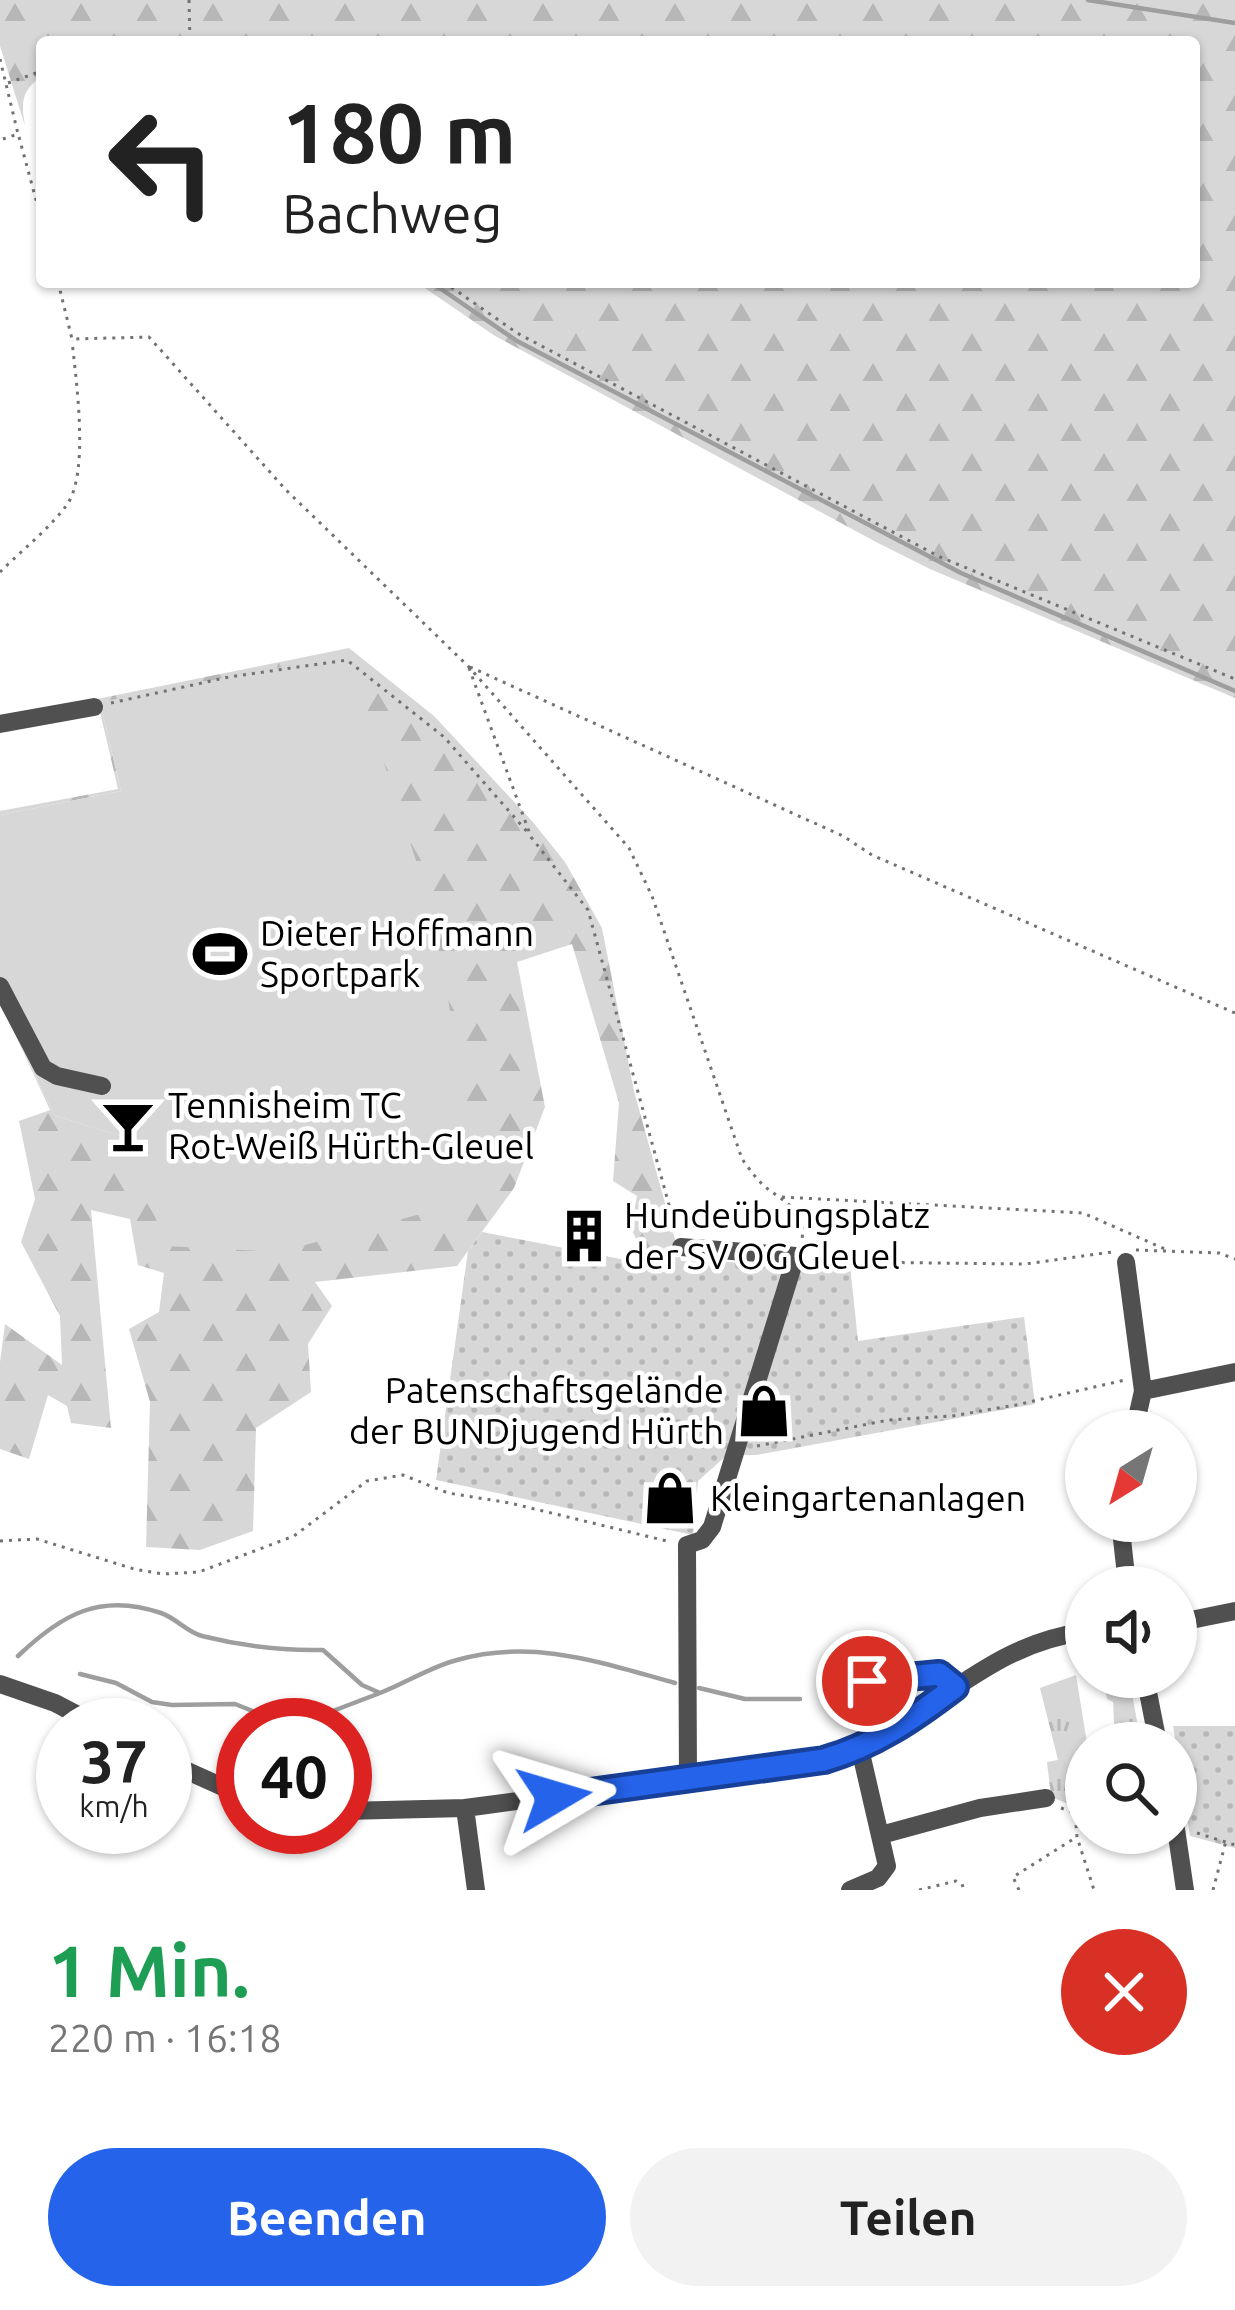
<!DOCTYPE html>
<html lang="de">
<head>
<meta charset="utf-8">
<style>
	:root { --surface:#fff; --page:#f2f2f2; --text:#222; --muted:#767676; --accent:#2563eb }
	body { margin:0; font-family:Ubuntu,sans-serif; background:var(--page); color:var(--text); height:100vh; display:flex; flex-direction:column; font-size:45px; white-space:nowrap }
	* { box-sizing:border-box; margin:0 }
	p { font-size:39px; color:var(--muted) }
	.icon { flex:none; width:66px; height:66px; fill:none; stroke:currentColor; stroke-width:2; stroke-linecap:round; stroke-linejoin:round }
	.map { position:relative; height:1890px; overflow:hidden }
	.panel { display:flex; flex-direction:column; background:var(--surface); flex:1 }
	.panel>* { flex:none }
	.top-card { position:absolute; left:36px; top:36px; width:1164px; height:252px; border-radius:12px; box-shadow:0 3px 9px #0004; background:#fff; color:var(--text); overflow:hidden }
	.needle { width:78px; rotate:217deg }
	.buttons { position:absolute; left:1065px; top:1410px; display:grid; gap:24px }
	.buttons a { display:grid; place-items:center; width:132px; height:132px; border-radius:50%; background:var(--surface); box-shadow:0 3px 9px #0004; font-size:60px }
	.speed { position:absolute; left:36px; top:1698px; display:flex; gap:24px; font-size:60px; font-weight:700; text-align:center }
	.speed>* { display:grid; place-content:center; width:156px; height:156px; border-radius:50%; background:var(--surface); box-shadow:0 3px 9px #0004; line-height:1 }
	.speed small { font-size:30px; font-weight:400 }
	.speed .limit { border:18px solid #d22; background:#fff; color:#111 }
	.pin { position:absolute; display:grid; place-items:center; width:102px; height:102px; color:#fff; margin:-51px; border:6px solid #fff; border-radius:50%; box-shadow:0 3px 12px #0007 }
	.me { position:absolute; width:132px; margin:-66px; rotate:83deg; stroke-linejoin:round; filter:drop-shadow(0 0 9px #0008) }
	.turn { display:flex; align-items:center; gap:42px; height:252px; padding:0 48px; font-size:54px }
	.turn .icon { width:156px; height:156px; stroke-width:2.5 }
	.turn b { display:block; font-size:84px; line-height:102px }
	.round { display:grid; place-items:center; flex:none; width:126px; height:126px; border-radius:63px; background:var(--page) }
	.headline { display:flex; align-items:center; justify-content:space-between; height:204px; padding:0 48px }
	h1 { font-size:72px; font-weight:700; line-height:90px; color:#1e9e55 }
	.action { display:flex; gap:24px; margin-top:auto; padding:24px 48px }
	.action a { flex:1; height:138px; border-radius:72px; background:var(--accent); color:#fff; font-size:48px; font-weight:700; line-height:138px; text-align:center }
	.action a+a { background:var(--page); color:var(--text) }
	.map>svg:first-child { display:block }
	.grass { fill:url(#grass-tufts) }
	.forest { fill:url(#forest-firs) }
	.park { fill:url(#park-dots) }
	.pitch { fill:#d7d7d7 }
	.lines { fill:none; stroke-linecap:round; stroke-linejoin:round }
	.stream { stroke:#9e9e9e; stroke-width:4.5 }
	.path { stroke:#727272; stroke-width:3; stroke-dasharray:3 6; stroke-linecap:butt }
	.minor { stroke:#505050; stroke-width:18 }
	.route-casing { stroke:#184099; stroke-width:30 }
	.route { stroke:#2563eb; stroke-width:21 }
	.labels { text-anchor:middle; stroke-width:9; stroke-linejoin:round; paint-order:stroke }
	.poi-label { font-size:36px; fill:#000; stroke:#fff; text-anchor:start }
</style>
</head>
<body>
<div class="map">
<svg width="1235" height="1890" viewBox="0 0 1235 1890">
	<defs>
		<pattern id="grass-tufts" width="24" height="20" patternUnits="userSpaceOnUse" patternTransform="scale(3)"><rect width="24" height="20" fill="#d7d7d7"/><path d="M3 7l-1-3M5 7V3M7 7l1-3M15 17l-1-3M17 17v-4M19 17l1-3" fill="none" stroke="#b7b7b7"/></pattern>
		<pattern id="forest-firs" width="22" height="20" patternUnits="userSpaceOnUse" patternTransform="scale(3)"><rect width="22" height="20" fill="#d7d7d7"/><path d="M5 1l3.5 6h-7zM16 11l3.5 6h-7z" fill="#b7b7b7"/></pattern>
		<pattern id="park-dots" width="8" height="8" patternUnits="userSpaceOnUse" patternTransform="scale(3)"><rect width="8" height="8" fill="#d7d7d7"/><path d="M2 2h.1M6 6h.1" fill="none" stroke="#b7b7b7" stroke-width="1.8" stroke-linecap="round"/></pattern>
	</defs>
	<rect width="100%" height="100%" fill="#fff"/>
	<path class="grass" d="M1076 1675 1087 1743 1086 1811 1051 1797 1047 1762 1058 1760 1040 1688Z
		M1103 1677H1129L1141 1743H1115L1113 1702 1107 1699Z"/>
	<path class="forest" d="M0 0H1235V698L930 569 876 542 495 336 416 282H1194V42H42V76C21 91 21 102 25 126L0 46Z
		M349 648 434 716 532 821 565 862 602 928 634 1091 681 1261 646 1264 631 1227 637 1196 613 1181 619 1103 572 944 517 962 545 1107 514 1188 457 1266 315 1282 332 1306 308 1344 311 1392 256 1428 253 1531 200 1550 146 1547 150 1402 129 1329 159 1312 164 1273 138 1265 130 1219 91 1210 111 1428 71 1423 67 1406 48 1395 29 1459 0 1449V1362L5 1324 62 1365 60 1316 21 1242 35 1199 19 1121 50 1110 0 1001 54 1115 129 1139 279 1252 100 702 121 791 0 815V811L118 789 97 699Z"/>
	<path class="park" d="M482 1232 646 1264 681 1261 850 1265 858 1341 1024 1317 1035 1404 756 1455H727L698 1481 693 1535 436 1480 468 1251Z
		M1173 1726H1235V1848L1190 1836Z"/>
	<path class="pitch" d="M348 654 431 906 484 1197 279 1252 165 1246 129 1139 54 1115 0 1001V815L121 791 100 702Z"/>
	<g class="lines">
		<path class="stream" d="M1088 0 1235 23
			M37 75 42 74
			M431 282 517 341 961 573 1235 691
			M18 1656C61 1615 100 1592 161 1613 176 1618 187 1632 202 1636 242 1646 281 1651 323 1650L362 1685 380 1693C406 1683 430 1667 457 1660 533 1638 602 1663 675 1683
			M80 1674 116 1683 152 1702 172 1705 235 1704 260 1714H325L380 1693
			M699 1688 745 1699H800"/>
		<path class="path" d="M189 0 190 42
			M0 59 18 134 0 140
			M8 83 42 71
			M19 137 42 222
			M58 282 72 339 149 337 286 490 468 666 629 848 652 896 742 1159C748 1167 755 1177 762 1184 783 1203 806 1207 802 1240
			M444 282 517 333 940 557 1235 679
			M0 572C21 551 48 530 66 506 90 475 76 380 72 341
			M470 667 843 836 872 855 1235 1013
			M469 668 531 837 588 910 677 1234
			M111 703 229 677 347 660 444 737 530 835
			M782 1197 1083 1213 1167 1250
			M1136 1250 1219 1253 1235 1259
			M812 1258 846 1262 1025 1264 1112 1252
			M757 1446 889 1420 952 1416 1016 1405 1125 1380
			M0 1541 37 1539 134 1569 163 1574 199 1572 294 1536 367 1481 403 1475 448 1493 510 1503 671 1542
			M853 1701 857 1727
			M1061 1808 1075 1813 1077 1837 1094 1890
			M1197 1833 1235 1845
			M919 1890 956 1881 962 1884 964 1890
			M1019 1890 1013 1877 1075 1838
			M1213 1890 1226 1841"/>
		<path class="minor" d="M0 724 94 707
			M0 986 43 1068 57 1076 102 1086
			M681 1247 796 1256 712 1527 702 1540 687 1545 688 1780
			M1126 1262 1143 1391 1134 1431
			M1143 1391 1235 1372
			M1120 1521 1127 1584
			M1176 1623 1235 1611
			M1145 1677 1158 1743
			M844 1682 939 1674 955 1686
			M0 1684 55 1703 97 1725
			M165 1761 243 1796
			M465 1808 476 1890
			M345 1811 465 1808 823 1760C923 1731 981 1643 1086 1632
			M1176 1829 1185 1890
			M881 1835 980 1808 1046 1798
			M850 1890 878 1878 887 1866 860 1749"/>
	</g>
	<g class="lines">
		<defs>
			<path id="route" d="M554 1797 824 1760C875 1745 913 1719 955 1687L939 1674 867 1681"/>
		</defs>
		<use href="#route" class="route-casing"/>
		<use href="#route" class="route"/>
	</g>
	<defs>
		<symbol id="stadium-bare" viewBox="-9 -9 18 18"><path d="M0-5a6.5 5 0 1 0 0 10a6.5 5 0 1 0 0-10ZM-3.5-1.8h7v3.6h-7Z" fill="#000" stroke="#fff" stroke-width="2.5" paint-order="stroke"/></symbol>
		<symbol id="bar-bare" viewBox="-9 -9 18 18"><path d="M-6-5H6L.8 .8V4.5H3.5V6h-7V4.5H-.8V.8Z" fill="#000" stroke="#fff" stroke-width="2.5" paint-order="stroke"/></symbol>
		<symbol id="building-bare" viewBox="-9 -9 18 18"><path d="M-4-6H4V6H1V3H-1V6H-4ZM-2.5-4.3h1.7v1.8h-1.7ZM.8-4.3h1.7v1.8H.8ZM-2.5-1h1.7V.8h-1.7ZM.8-1h1.7V.8H.8Z" fill="#000" stroke="#fff" stroke-width="2.5" paint-order="stroke"/></symbol>
		<symbol id="shop-bare" viewBox="-9 -9 18 18"><path d="M-5-2.5h2.3a2.7 3.5 0 0 1 5.4 0H5L5.5 6h-11ZM-1.5-2.5h3a1.5 2.3 0 0 0-3 0Z" fill="#000" stroke="#fff" stroke-width="2.5" paint-order="stroke"/></symbol>
	</defs>
	<g fill-rule="evenodd">
		<use href="#stadium-bare" x="182" y="916" width="76" height="76"/>
		<use href="#bar-bare" x="90" y="1088" width="76" height="76"/>
		<use href="#building-bare" x="546" y="1198" width="76" height="76"/>
		<use href="#shop-bare" x="726" y="1373" width="76" height="76"/>
		<use href="#shop-bare" x="632" y="1460" width="76" height="76"/>
	</g>
	<g class="labels">
		<g class="poi-label">
			<text x="260" y="946">Dieter Hoffmann<tspan x="260" dy="41">Sportpark</tspan></text>
			<text x="168" y="1118">Tennisheim TC<tspan x="168" dy="41">Rot-Weiß Hürth-Gleuel</tspan></text>
			<text x="624" y="1228">Hundeübungsplatz<tspan x="624" dy="41">der SV OG Gleuel</tspan></text>
			<text x="724" y="1403" text-anchor="end">Patenschaftsgelände<tspan x="724" dy="41">der BUNDjugend Hürth</tspan></text>
			<text x="710" y="1511">Kleingartenanlagen</text>
		</g>
	</g>
</svg>
<div class="buttons">
<a><svg class="needle" viewBox="-14 -14 28 28"><path d="M0-13l5 13h-10z" fill="#e53935"/><path d="M0 13l5-13h-10z" fill="#767676"/></svg></a>
<a><svg class="icon" aria-label="sound" viewBox="0 0 24 24"><path d="M4 9h4l5-4v14l-5-4H4zM17 9q2 3 0 6"/></svg></a>
<a><svg class="icon" aria-label="search" viewBox="0 0 24 24"><circle cx="10" cy="10" r="6"/><path d="M15 15l6 6"/></svg></a>
</div>
<div class="speed"><div>37<small>km/h</small></div><div class="limit">40</div></div>
<div class="pin" style="left:867px;top:1681px;background:#d93025"><svg class="icon" aria-label="arrive" viewBox="0 0 24 24"><path d="M6 21V4h12l-3 4 3 4H6"/></svg></div>
<svg class="me" style="left:554px;top:1797px" viewBox="-20 -20 40 40"><path d="M0-17L14 15 0 8-14 15z" fill="#2563eb" stroke="#fff" stroke-width="4"/></svg>
<div class="top-card">
<div class="turn"><svg class="icon" aria-label="left" viewBox="0 0 24 24"><path d="M17 20v-9H6M10 6l-5 5 5 5"/></svg><div><b>180 m</b>Bachweg</div></div>
</div>
</div>
<section class="panel">
<div class="headline"><div><h1>1 Min.</h1><p>220 m · 16:18</p></div><a class="round" style="background:#d93025;color:#fff"><svg class="icon" aria-label="close" viewBox="0 0 24 24"><path d="M6 6l12 12M18 6L6 18"/></svg></a></div>
<div class="action"><a>Beenden</a><a>Teilen</a></div>
</section>
</body>
</html>
